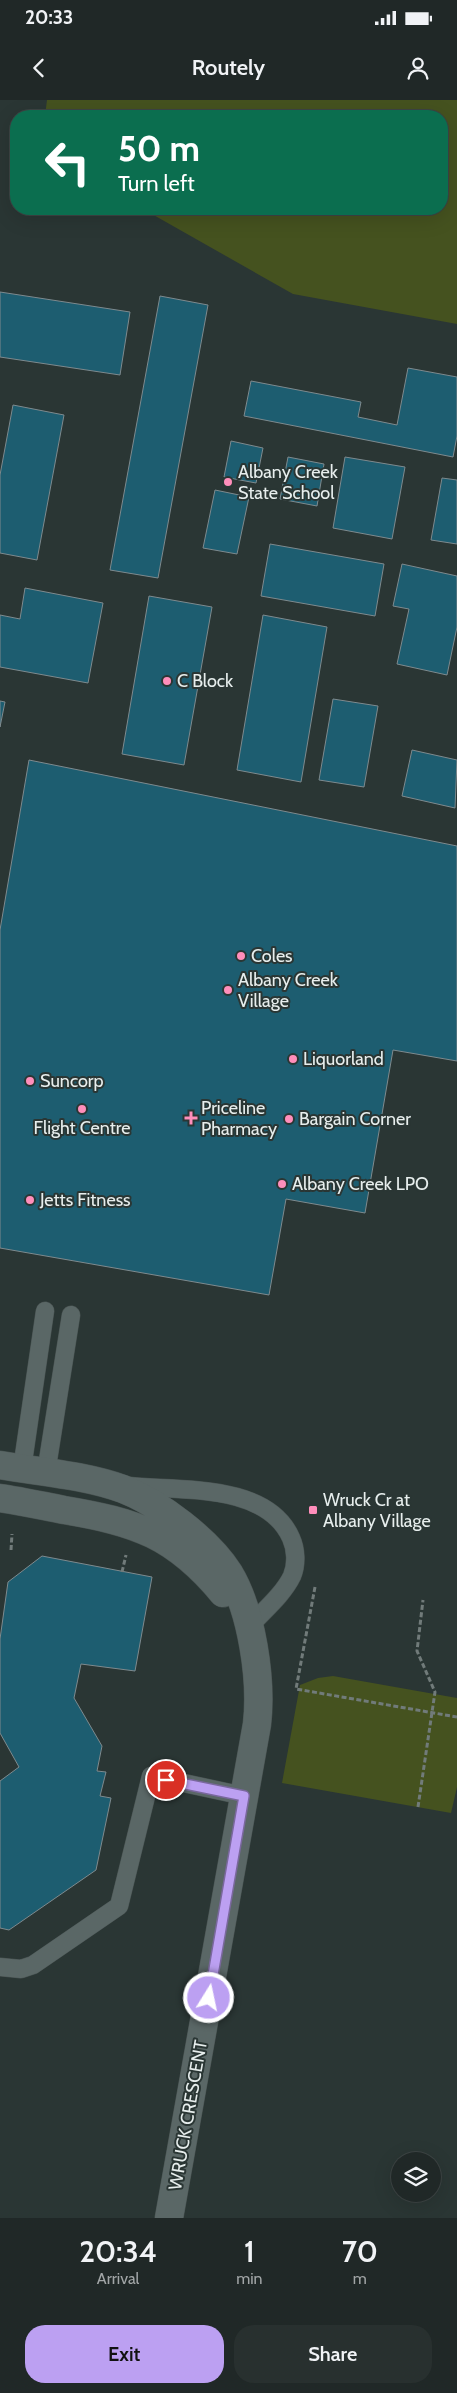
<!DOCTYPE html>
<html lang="en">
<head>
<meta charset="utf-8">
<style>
	:root { --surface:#202827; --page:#28302f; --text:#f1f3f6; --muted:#a2a6a7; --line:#3d4444; --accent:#bca0f2 }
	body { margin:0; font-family:Cabin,sans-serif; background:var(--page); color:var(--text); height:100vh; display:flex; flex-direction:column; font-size:19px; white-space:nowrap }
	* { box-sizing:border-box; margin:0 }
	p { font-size:16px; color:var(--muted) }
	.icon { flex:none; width:28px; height:28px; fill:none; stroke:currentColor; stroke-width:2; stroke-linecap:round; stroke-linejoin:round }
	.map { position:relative; height:2118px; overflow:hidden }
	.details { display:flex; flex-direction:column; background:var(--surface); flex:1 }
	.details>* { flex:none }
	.guide { position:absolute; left:10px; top:10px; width:438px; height:105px; border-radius:20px; box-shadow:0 5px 20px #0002,0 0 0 1px var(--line); background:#0b6e4f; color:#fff; overflow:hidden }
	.fabs { position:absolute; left:391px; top:2052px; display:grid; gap:10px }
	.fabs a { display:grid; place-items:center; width:50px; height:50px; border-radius:50%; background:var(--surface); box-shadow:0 5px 20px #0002,0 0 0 1px var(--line); font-size:25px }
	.pin { position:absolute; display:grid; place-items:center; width:42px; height:42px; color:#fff; margin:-21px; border:2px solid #fff; border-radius:50%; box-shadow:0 1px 5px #0007 }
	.me { position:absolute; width:55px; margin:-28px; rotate:10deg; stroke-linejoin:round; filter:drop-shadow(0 0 4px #0008) }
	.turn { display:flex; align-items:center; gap:18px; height:105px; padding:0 25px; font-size:22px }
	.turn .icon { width:65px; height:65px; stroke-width:2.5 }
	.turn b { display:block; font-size:35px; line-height:42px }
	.eta { display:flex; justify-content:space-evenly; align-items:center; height:85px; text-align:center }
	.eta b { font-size:30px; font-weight:600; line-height:35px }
	.primary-button { display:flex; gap:10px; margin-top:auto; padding:10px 25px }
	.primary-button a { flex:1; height:58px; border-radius:20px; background:var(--accent); color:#111; font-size:20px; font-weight:600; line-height:58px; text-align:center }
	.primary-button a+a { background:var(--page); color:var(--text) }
	.status { display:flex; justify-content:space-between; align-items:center; height:35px; padding:0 25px; background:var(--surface); direction:ltr }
	.status svg { height:14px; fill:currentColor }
	header { display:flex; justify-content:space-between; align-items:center; height:65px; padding:0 25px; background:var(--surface); font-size:22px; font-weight:600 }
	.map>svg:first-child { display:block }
	.green { fill:#45521f }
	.building { fill:#1d5d70; stroke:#7e8a8e }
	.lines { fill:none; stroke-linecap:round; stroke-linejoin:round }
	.lane-casing { stroke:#495352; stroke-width:19 }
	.street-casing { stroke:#495352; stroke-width:29 }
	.path { stroke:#717b7a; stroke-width:3; stroke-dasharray:5 2.5; stroke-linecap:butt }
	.lane { stroke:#5a6766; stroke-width:18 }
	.street { stroke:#5a6766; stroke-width:28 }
	.route-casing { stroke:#7a689d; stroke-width:12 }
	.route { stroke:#bca0f2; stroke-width:9 }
	.poi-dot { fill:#ff8ebb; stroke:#2a3634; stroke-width:2 }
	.labels { text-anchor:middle; stroke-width:4; stroke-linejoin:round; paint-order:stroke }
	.poi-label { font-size:18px; fill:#e7eeed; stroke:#2a3634; text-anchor:start }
	.street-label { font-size:18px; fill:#e7eeed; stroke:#2a3634 }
</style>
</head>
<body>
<div class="status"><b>20:33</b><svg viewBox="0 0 49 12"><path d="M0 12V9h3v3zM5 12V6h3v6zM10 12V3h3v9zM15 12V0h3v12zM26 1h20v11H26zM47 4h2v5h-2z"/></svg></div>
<header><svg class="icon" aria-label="back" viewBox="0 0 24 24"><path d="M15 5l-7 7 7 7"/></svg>Routely<svg class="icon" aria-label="person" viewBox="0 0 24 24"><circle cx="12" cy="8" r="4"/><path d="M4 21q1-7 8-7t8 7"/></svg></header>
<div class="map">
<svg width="457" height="2118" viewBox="0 0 457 2118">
	<rect width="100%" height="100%" fill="#2a3634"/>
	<path class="green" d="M47 0H457V224L293 194 143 109H441V16H45Z
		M333 1576 457 1598V1687L451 1713 282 1683 300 1585 318 1578Z"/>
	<path class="building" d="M0 192 130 212 120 275 0 257Z
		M160 196 208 205 158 478 110 470Z
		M408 268 457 277V336L453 357 244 316 251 281 361 302 358 317 397 325Z
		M13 305 64 315 37 460 0 453V375Z
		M231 341 263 348 256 383 224 377Z
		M288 357 324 364 317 406 280 399Z
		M345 357 405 367 392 439 333 428Z
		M442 378 457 380V444L431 440Z
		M215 390 249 397 237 454 203 448Z
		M270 444 384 464 375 516 261 496Z
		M402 464 457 476V527L447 575 397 564 409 509 393 506Z
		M25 488 103 503 88 583 0 567V515L20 519Z
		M149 496 212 507 184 665 122 654Z
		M263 515 327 527 301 682 237 670Z
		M333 599 378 606 364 687 319 680Z
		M0 601 5 602 0 627Z
		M412 650 457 660 455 708 402 696Z
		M29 660 457 746V961L393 950 365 1113 286 1099 269 1195 0 1148V830Z
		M42 1456 152 1477 135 1571 81 1564 74 1598 102 1646 97 1671 106 1672 100 1696 111 1698 96 1770 9 1830 0 1828V1681L19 1667 0 1633V1539L8 1482Z"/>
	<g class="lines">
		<defs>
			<path id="lane" d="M22 1369 45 1211
				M46 1373 71 1215
				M129 1386C180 1391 267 1383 291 1438 296 1449 297 1464 292 1476 283 1495 262 1512 248 1528
				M0 1867 21 1869 33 1865 119 1806 151 1676 244 1696"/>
			<path id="street" d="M0 1365C40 1372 85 1375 123 1389 159 1403 208 1440 229 1473 252 1511 262 1580 257 1624L169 2118
				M0 1398C22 1401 43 1406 64 1410 136 1422 175 1435 223 1493"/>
		</defs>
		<use href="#lane" class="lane-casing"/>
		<use href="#street" class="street-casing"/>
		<path class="path" d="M11 1450 12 1434
			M122 1472 126 1455
			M315 1487 296 1589 457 1617
			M418 1707 435 1592 417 1551 423 1500"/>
		<use href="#lane" class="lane"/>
		<use href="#street" class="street"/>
	</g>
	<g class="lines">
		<defs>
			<path id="route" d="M166 1680 244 1696 209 1898"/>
		</defs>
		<use href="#route" class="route-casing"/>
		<use href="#route" class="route"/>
	</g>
	<g class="poi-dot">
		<circle cx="228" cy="382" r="5"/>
		<circle cx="167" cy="581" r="5"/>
		<circle cx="241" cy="856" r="5"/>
		<circle cx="228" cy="890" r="5"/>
		<circle cx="293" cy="959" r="5"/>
		<circle cx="30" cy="981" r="5"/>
		<circle cx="82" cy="1009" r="5"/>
		<path d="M188.5 1010.5h5v5h5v5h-5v5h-5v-5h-5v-5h5z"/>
		<circle cx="289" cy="1019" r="5"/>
		<circle cx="282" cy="1084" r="5"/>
		<circle cx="30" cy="1100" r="5"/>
		<rect x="308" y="1405" width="10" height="10" rx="2.5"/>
	</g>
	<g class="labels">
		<g class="poi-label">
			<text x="238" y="378">Albany Creek<tspan x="238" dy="21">State School</tspan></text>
			<text x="177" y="587">C Block</text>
			<text x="251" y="862">Coles</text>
			<text x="238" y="886">Albany Creek<tspan x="238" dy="21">Village</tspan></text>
			<text x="303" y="965">Liquorland</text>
			<text x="40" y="987">Suncorp</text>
			<text x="201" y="1014">Priceline<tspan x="201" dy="21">Pharmacy</tspan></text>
			<text x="299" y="1025">Bargain Corner</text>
			<text x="82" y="1034" text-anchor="middle">Flight Centre</text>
			<text x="292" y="1090">Albany Creek LPO</text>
			<text x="40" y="1106">Jetts Fitness</text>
			<text x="323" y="1406">Wruck Cr at<tspan x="323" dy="21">Albany Village</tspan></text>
		</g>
		<g class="street-label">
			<text transform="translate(188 2015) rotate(-80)" y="6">WRUCK CRESCENT</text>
		</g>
	</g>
</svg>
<div class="fabs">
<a><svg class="icon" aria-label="layers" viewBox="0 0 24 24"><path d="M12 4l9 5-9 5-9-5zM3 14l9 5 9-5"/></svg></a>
</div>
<div class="pin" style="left:166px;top:1680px;background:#d93025"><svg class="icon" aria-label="arrive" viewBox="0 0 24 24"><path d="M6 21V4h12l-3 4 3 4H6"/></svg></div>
<svg class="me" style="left:209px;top:1898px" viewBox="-20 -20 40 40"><circle r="17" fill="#bca0f2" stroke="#fff" stroke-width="3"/><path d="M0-11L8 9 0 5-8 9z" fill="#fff"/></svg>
<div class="guide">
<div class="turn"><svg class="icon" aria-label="left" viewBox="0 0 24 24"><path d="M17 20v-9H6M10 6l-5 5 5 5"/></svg><div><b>50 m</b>Turn left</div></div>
</div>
</div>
<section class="details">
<div class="eta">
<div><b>20:34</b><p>Arrival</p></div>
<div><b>1</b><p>min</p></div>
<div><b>70</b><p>m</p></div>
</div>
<div class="primary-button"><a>Exit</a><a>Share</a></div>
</section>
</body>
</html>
